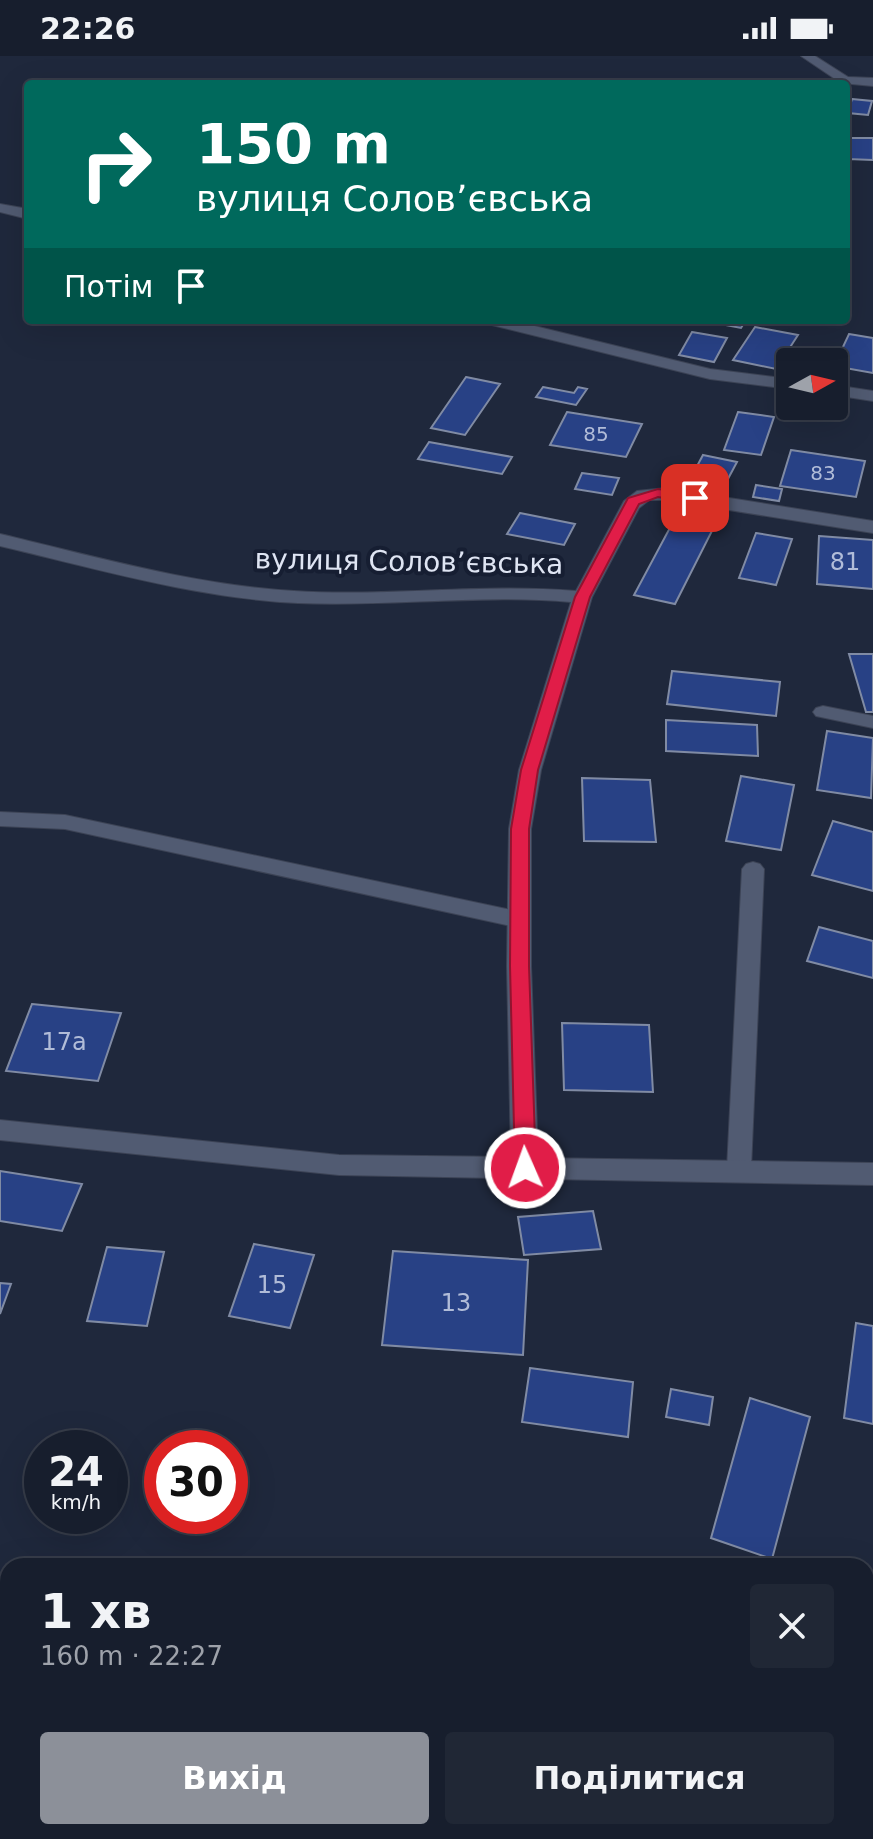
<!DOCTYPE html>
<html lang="uk">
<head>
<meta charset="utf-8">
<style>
	:root { --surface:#171e2d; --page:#202735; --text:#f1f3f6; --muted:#9ea2aa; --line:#363c49; --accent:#8c9099 }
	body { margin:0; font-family:"DejaVu Sans",sans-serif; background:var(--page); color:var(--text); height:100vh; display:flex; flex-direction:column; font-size:30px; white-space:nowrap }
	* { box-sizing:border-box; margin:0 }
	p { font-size:26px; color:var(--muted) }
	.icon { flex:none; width:44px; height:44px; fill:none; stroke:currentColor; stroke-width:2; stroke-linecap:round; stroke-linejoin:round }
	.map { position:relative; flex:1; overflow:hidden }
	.sheet { position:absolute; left:0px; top:1502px; width:874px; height:282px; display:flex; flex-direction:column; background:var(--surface); border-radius:24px 24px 0 0; box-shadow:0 8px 32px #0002,0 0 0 2px var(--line) }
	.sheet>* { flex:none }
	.hud { position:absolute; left:24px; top:24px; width:826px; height:244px; border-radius:8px; box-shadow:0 8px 32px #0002,0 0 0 2px var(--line); background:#00695c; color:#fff; overflow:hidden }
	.needle { width:52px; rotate:82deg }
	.controls { position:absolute; left:776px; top:292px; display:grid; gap:16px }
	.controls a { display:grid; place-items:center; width:72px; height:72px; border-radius:8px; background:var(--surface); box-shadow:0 8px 32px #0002,0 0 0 2px var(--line); font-size:40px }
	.speed { position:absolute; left:24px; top:1374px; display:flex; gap:16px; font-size:40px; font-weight:700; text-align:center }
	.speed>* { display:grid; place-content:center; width:104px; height:104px; border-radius:50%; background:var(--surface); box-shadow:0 8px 32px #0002,0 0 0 2px var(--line); line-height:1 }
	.speed small { font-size:20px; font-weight:400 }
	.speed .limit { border:12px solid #d22; background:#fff; color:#111 }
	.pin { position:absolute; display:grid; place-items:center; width:68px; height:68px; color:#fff; margin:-34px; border-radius:16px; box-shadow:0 4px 12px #0006 }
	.me { position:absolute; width:88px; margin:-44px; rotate:358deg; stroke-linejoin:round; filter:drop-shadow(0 0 6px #0008) }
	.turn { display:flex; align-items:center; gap:28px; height:168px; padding:0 40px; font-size:36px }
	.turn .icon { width:104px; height:104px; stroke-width:2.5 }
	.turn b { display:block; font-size:56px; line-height:68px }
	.then { display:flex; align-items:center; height:76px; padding:0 40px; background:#0003; gap:16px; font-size:30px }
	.round { display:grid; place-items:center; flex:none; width:84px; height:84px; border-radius:8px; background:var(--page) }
	.head { display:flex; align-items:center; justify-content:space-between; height:136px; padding:0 40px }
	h1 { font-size:48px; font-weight:800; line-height:60px }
	.button { display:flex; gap:16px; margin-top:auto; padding:16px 40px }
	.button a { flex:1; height:92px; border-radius:8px; background:var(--accent); color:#fff; font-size:32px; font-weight:800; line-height:92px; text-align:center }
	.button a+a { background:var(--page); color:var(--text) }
	.status { display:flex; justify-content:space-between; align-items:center; height:56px; padding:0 40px; background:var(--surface); direction:ltr }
	.status svg { height:22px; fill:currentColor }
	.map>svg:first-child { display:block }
	.building { fill:#284185; stroke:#808ba4; stroke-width:2 }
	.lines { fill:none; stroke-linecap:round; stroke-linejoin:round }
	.lane-casing { stroke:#3c4355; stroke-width:2 }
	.street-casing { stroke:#3c4355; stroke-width:2 }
	.lane { fill:#515b72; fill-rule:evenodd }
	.street { fill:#515b72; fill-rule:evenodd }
	.route { fill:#e11d48; stroke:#92132f; stroke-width:2 }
	.labels { text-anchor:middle; stroke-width:8; stroke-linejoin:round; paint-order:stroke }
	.far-number-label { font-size:20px; fill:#b1bcd8 }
	.number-label { font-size:24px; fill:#b1bcd8 }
	.street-label { font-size:28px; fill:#dfe5f3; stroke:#161e32 }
</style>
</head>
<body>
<div class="status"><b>22:26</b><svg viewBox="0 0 49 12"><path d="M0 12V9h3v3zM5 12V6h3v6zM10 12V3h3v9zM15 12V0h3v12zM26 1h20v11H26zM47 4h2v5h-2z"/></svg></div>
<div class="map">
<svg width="873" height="1783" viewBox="0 0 873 1783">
	<rect width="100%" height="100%" fill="#1f283c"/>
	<path class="building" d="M852 43 872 45 868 59 848 57Z
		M846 82H873V104L848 103 849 109H846Z
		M699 264H746L741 272Z
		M755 271 798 279 776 313 733 304Z
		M692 276 727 282 714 306 679 299Z
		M849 278 873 282V317L834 310Z
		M466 321 500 328 465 379 431 372Z
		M543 331 574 337 578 331 587 333 576 349 536 341Z
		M567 356 642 368 626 401 550 389Z
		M738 356 774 361 761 399 724 394Z
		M429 386 512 401 502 418 418 403Z
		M791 394 865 405 856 441 780 430Z
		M703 399 737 406 722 434 688 427Z
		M582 417 619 422 612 439 575 433Z
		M756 429 782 433 779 445 753 441Z
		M680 453 719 461 675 548 634 539Z
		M520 457 575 468 564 489 507 478Z
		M756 477 792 483 776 529 739 522Z
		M819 480 873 484V533L817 528Z
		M849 598H873V656H866Z
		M672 615 780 626 776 660 667 648Z
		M666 664 757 669 758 700 666 695Z
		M827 675 873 682 871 742 817 734Z
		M741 720 794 729 781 794 726 785Z
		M582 722 650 724 656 786 584 785Z
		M833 765 873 776V835L812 819Z
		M819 871 873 885V922L807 905Z
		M32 948 121 957 98 1025 6 1015Z
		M562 967 649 969 653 1036 564 1034Z
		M0 1115 82 1128 62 1175 0 1165Z
		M593 1155 601 1193 524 1199 518 1161Z
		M254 1188 314 1199 290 1272 229 1260Z
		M107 1191 164 1196 147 1270 87 1265Z
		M393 1195 528 1204 523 1299 382 1289Z
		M0 1227 11 1228 0 1258Z
		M856 1267 873 1270V1368L844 1362Z
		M530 1312 633 1326 628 1381 522 1366Z
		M671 1333 713 1341 709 1369 666 1361Z
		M750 1342 810 1361 772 1503 711 1482Z"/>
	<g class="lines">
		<defs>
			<path id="lane" d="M801 0H815L848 21 873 22V30L841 27Z
				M823 650 873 660V672L816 660 813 656 816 652Z
				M0 756 65 759 520 856 528 859 531 864 528 869 520 872 65 773 0 770Z
				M753 806 760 808 764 813 751 1113 748 1120 739 1123 730 1120 727 1113 742 813 746 808Z"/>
			<path id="street" d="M0 148 28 153V163L0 156Z
				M482 264H510L710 313 790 323V333L710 323 484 267Z
				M834 329 873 335V345L834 339Z
				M666 432 873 465V477L666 444H649L639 452 592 541 541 714 531 773V910L538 1102 873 1107V1129L339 1119 0 1084V1064L339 1099 511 1101 507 910 509 773 519 714 571 546C480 538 389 551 298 547 196 542 98 513 0 490V478C97 501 194 529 294 535 388 541 482 527 576 535L624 445 637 435Z"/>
		</defs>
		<use href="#lane" class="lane-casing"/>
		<use href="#street" class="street-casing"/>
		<use href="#lane" class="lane"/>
		<use href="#street" class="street"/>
	</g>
	<path class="route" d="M658 433 695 438 702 442 695 447 658 441 639 448 590 541 538 714 529 773V910L536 1112 533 1118H518L515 1112 510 910 511 773 521 714 575 541 628 442Z"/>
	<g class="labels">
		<g class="far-number-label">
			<text x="596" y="385">85</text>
			<text x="823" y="424">83</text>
		</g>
		<g class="number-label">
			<text x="845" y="514">81</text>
			<text x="64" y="994">17а</text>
			<text x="272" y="1237">15</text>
			<text x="456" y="1255">13</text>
		</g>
		<g class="street-label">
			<text transform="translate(409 505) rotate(1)" y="10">вулиця Соловʼєвська</text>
		</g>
	</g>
</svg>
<div class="controls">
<a><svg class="needle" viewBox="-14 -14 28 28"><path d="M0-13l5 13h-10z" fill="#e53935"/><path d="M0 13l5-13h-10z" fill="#9ea2aa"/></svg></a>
</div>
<div class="speed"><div>24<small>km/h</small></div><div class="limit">30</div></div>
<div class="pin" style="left:695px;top:442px;background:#d93025"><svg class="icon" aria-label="arrive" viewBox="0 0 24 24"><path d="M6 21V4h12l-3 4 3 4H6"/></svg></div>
<svg class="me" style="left:525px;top:1112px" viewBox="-20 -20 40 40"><circle r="17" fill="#e11d48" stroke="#fff" stroke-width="3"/><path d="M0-11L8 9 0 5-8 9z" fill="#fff"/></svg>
<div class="hud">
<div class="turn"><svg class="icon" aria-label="right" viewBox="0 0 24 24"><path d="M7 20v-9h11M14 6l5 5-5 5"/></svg><div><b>150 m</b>вулиця Соловʼєвська</div></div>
<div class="then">Потім<svg class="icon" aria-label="arrive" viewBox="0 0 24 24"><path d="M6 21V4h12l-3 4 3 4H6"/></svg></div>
</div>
<section class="sheet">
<div class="head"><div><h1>1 хв</h1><p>160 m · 22:27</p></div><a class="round"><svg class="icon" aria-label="close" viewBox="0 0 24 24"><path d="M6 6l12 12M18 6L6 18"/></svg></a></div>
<div class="button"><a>Вихід</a><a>Поділитися</a></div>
</section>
</div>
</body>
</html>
